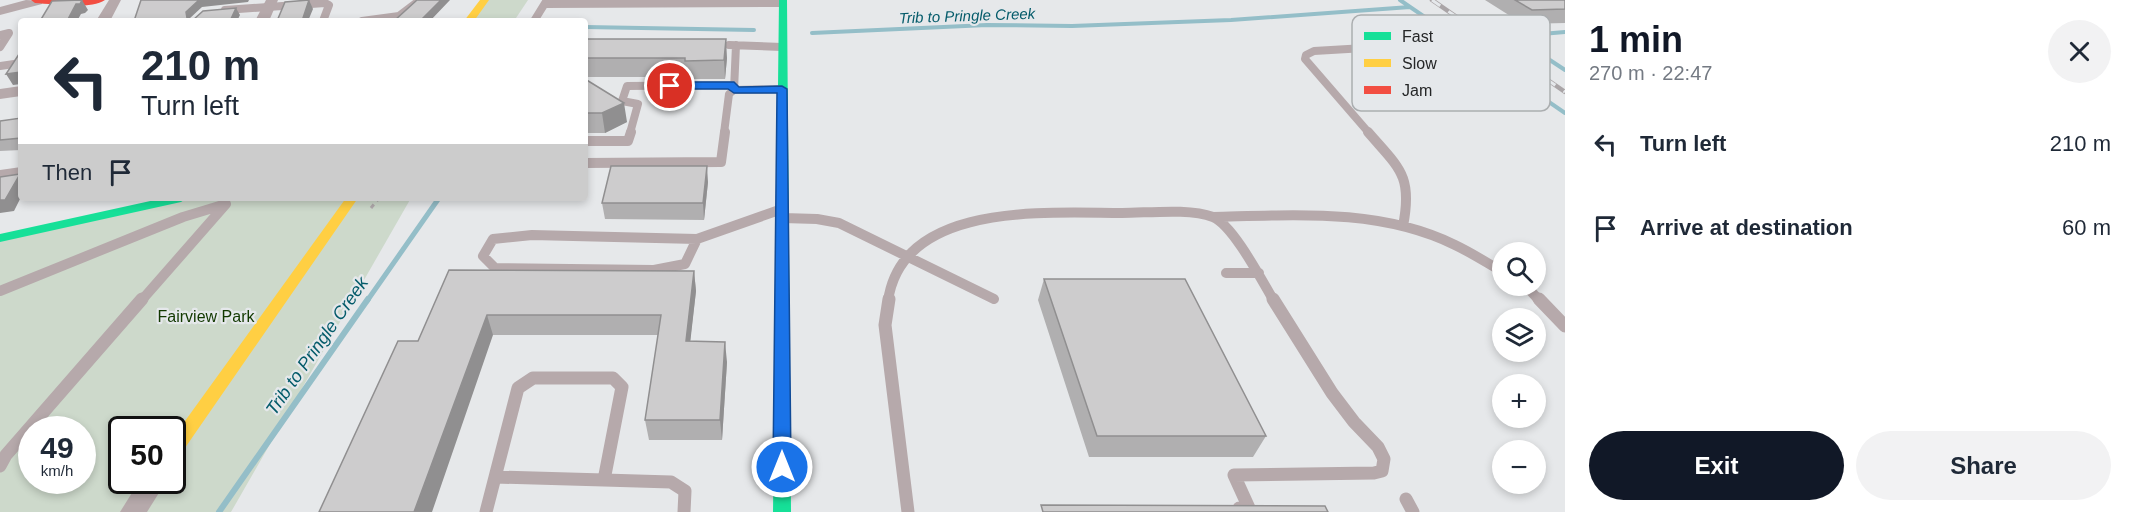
<!DOCTYPE html>
<html lang="en">
<head>
<meta charset="utf-8">
<style>
	:root { --surface:#fff; --page:#f2f2f3; --text:#1f2937; --muted:#747a83; --accent:#111827 }
	body { margin:0; font-family:Helvetica,sans-serif; background:var(--page); color:var(--text); height:100vh; display:flex; flex-direction:column; font-size:22px; white-space:nowrap }
	* { box-sizing:border-box; margin:0 }
	p { font-size:20px; color:var(--muted) }
	.icon { flex:none; width:33px; height:33px; fill:none; stroke:currentColor; stroke-width:2; stroke-linecap:round; stroke-linejoin:round }
	.map { position:relative; flex:1; overflow:hidden }
	.side { display:flex; flex-direction:column; background:var(--surface); width:570px }
	.side>* { flex:none }
	.banner { position:absolute; left:18px; top:18px; width:570px; height:183px; border-radius:6px; box-shadow:0 3px 9px #0003; background:#fff; color:var(--text); overflow:hidden }
	.buttons { position:absolute; left:1492px; top:242px; display:grid; gap:12px }
	.buttons a { display:grid; place-items:center; width:54px; height:54px; border-radius:50%; background:var(--surface); box-shadow:0 3px 9px #0003; font-size:30px }
	.speed { position:absolute; left:18px; top:416px; display:flex; gap:12px; font-size:30px; font-weight:700; text-align:center }
	.speed>* { display:grid; place-content:center; width:78px; height:78px; border-radius:50%; background:var(--surface); box-shadow:0 3px 9px #0003; line-height:1 }
	.speed small { font-size:15px; font-weight:400 }
	.speed .limit { border:3px solid #111; border-radius:9px; background:#fff; color:#111 }
	.pin { position:absolute; display:grid; place-items:center; width:51px; height:51px; color:#fff; margin:-26px; border:3px solid #fff; border-radius:50%; box-shadow:0 2px 6px #0007 }
	.me { position:absolute; width:66px; margin:-33px; rotate:0deg; stroke-linejoin:round; filter:drop-shadow(0 0 4px #0008) }
	.turn { display:flex; align-items:center; gap:21px; height:126px; padding:0 24px; font-size:27px }
	.turn .icon { width:78px; height:78px; stroke-width:2.5 }
	.turn b { display:block; font-size:42px; line-height:51px }
	.then { display:flex; align-items:center; height:57px; padding:0 24px; background:#0003; gap:12px; font-size:22px }
	.round { display:grid; place-items:center; flex:none; width:63px; height:63px; border-radius:32px; background:var(--page) }
	.headline { display:flex; align-items:center; justify-content:space-between; height:102px; padding:0 24px }
	h1 { font-size:36px; font-weight:600; line-height:45px; color:var(--accent) }
	.cta { display:flex; gap:12px; margin-top:auto; padding:12px 24px }
	.cta a { flex:1; height:69px; border-radius:36px; background:var(--accent); color:#fff; font-size:24px; font-weight:600; line-height:69px; text-align:center }
	.cta a+a { background:var(--page); color:var(--text) }
	ul { padding:0; list-style:none }
	li { display:flex; align-items:center; gap:18px; height:84px; padding:0 24px }
	li div { flex:1 }
	li b { display:block; font-size:22px }
	li em { font-style:normal }
	main { display:flex; flex:1; min-height:0 }
	.map>svg:first-child { display:block }
	.green { fill:#cdd9cb; fill-rule:evenodd }
	.lines { fill:none; stroke-linecap:round; stroke-linejoin:round }
	.stream-far2 { stroke:#94bec8; stroke-width:4 }
	.stream-far1 { stroke:#94bec8; stroke-width:5 }
	.stream { stroke:#94bec8; stroke-width:6 }
	.path { stroke:#b0a9ac; stroke-width:3; stroke-dasharray:4.5 4.5; stroke-linecap:butt }
	.lane-far2 { stroke:#b6a9ab; stroke-width:8 }
	.lane-far1 { stroke:#b6a9ab; stroke-width:10 }
	.lane { stroke:#b6a9ab; stroke-width:13 }
	.street { fill:#b6a9ab; fill-rule:evenodd }
	.fast { fill:#16e098; fill-rule:evenodd }
	.slow { fill:#ffcf43; fill-rule:evenodd }
	.jam { fill:#f24e42; fill-rule:evenodd }
	.rail-casing { stroke:#aaa5a7; stroke-width:4.5 }
	.rail { stroke:#e5e8eb; stroke-width:3; stroke-dasharray:10; stroke-linecap:butt }
	.wall { fill:#b0afb0 }
	.shaded-wall { fill:#908f90 }
	.building { fill:#cdcccd; stroke:#908f90; stroke-width:1.5 }
	.route { fill:#1a73e8; stroke:#114b97; stroke-width:1.5 }
	.labels { text-anchor:middle; stroke-width:4.5; stroke-linejoin:round; paint-order:stroke }
	.far-water-label { font-size:15px; font-style:italic; fill:#045b6a; stroke:#e5e8eb }
	.park-label { font-size:16px; fill:#123900; stroke:#e5e8eb }
	.water-label { font-size:18px; font-style:italic; fill:#045b6a; stroke:#e5e8eb }
	.key { fill:#e5e8eb; stroke:#abaeb0; stroke-width:1.5 }
	.key-label { font-size:16px; fill:#252627 }
</style>
</head>
<body>
<main>
<div class="map">
<svg width="1565" height="512" viewBox="0 0 1565 512">
	<rect width="100%" height="100%" fill="#e6e8ea"/>
	<path class="green" d="M485 0H528L514 21H469Z
		M181 198H411L231 512H0V238ZM32 429H82V480H32ZM122 429H172V480H122Z"/>
	<g class="lines">
		<path class="stream-far2" d="M1400 0 1565 113
			M585 27 754 30
			M1565 32 1530 35V47L1565 70
			M812 33 987 25 1072 26 1231 20 1410 7"/>
		<path class="stream-far1" d="M367 301 439 198"/>
		<path class="stream" d="M219 512 368 299"/>
		<path class="path" d="M371 208 379 198"/>
		<path class="lane-far2" d="M545 4 783 3
			M225 10 325 3 329 5 323 21
			M362 21 399 16 420 0
			M534 21 547 0
			M0 35 9 33 0 47
			M729 45 782 47
			M0 66 21 63
			M734 90 782 89
			M630 133 638 104 622 101 627 86 734 85
			M724 133 729 94 734 90 736 45
			M1369 133 1305 59 1306 55 1314 51 1399 46"/>
		<path class="lane-far1" d="M1368 132C1399 168 1413 175 1403 226
			M585 141H628L631 132
			M585 163 721 162 725 132
			M1213 217C1294 215 1380 208 1455 245 1472 253 1487 263 1503 272
			M783 218 817 219 839 223 994 299
			M532 235 697 239 685 264 654 270 495 268 483 256 493 239Z
			M697 239 782 209
			M1226 273H1259
			M1525 285 1540 301
			M0 291 183 217 226 204
			M141 301 226 204
			M888 301C902 201 1048 213 1122 213 1148 213 1189 208 1213 217 1233 225 1262 281 1274 301"/>
		<path class="lane" d="M889 299 885 325 908 512
			M1539 299 1565 326
			M0 466 6 455 142 299
			M495 477 604 480
			M1406 499 1413 512
			M1239 508H1249L1234 475 1374 473 1382 471 1384 459 1378 447 1354 422 1332 393 1273 299
			M486 512 518 388 533 378H613L622 387 604 480 671 482 685 491 684 512"/>
		<path class="street" d="M26 0 43 1 42 4 0 15V7Z
			M109 0H121L110 21H96Z
			M266 0H278L269 21H255Z
			M21 86V96L0 99V89Z
			M21 167V177L0 180V170Z
			M140 480H167L147 512H120Z"/>
		<path class="fast" d="M779 0H787L791 512H773Z
			M164 198H187L181 202 0 242V234Z"/>
		<path class="slow" d="M480 0H489L474 21H464Z
			M346 198H358L178 458 172 460V439Z"/>
		<path class="jam" d="M31 0H105C90 10 54 4 35 3Z"/>
		<defs>
			<path id="rail" d="M1432 0 1565 92"/>
		</defs>
		<use href="#rail" class="rail-casing"/>
		<use href="#rail" class="rail"/>
	</g>
	<path class="wall" d="M1485 0H1565V23L1523 24Z
		M585 39 727 58 725 79H686V77H585Z
		M585 79 627 122 605 133H585Z
		M21 118V150L0 151V121Z
		M708 182 704 220 605 219 602 203Z
		M449 270 694 271 696 291 690 341 727 362 722 440H649L645 420 658 335H493L418 341Z
		M1044 279 1266 436 1253 457H1089L1038 300Z"/>
	<path class="shaded-wall" d="M82 0 88 10 85 13 81 14 77 21H67L76 4Z
		M199 0H249L248 2 202 7 189 19 187 18 186 12Z
		M309 0 313 9 308 21H302Z
		M441 0H450L430 21H420Z
		M236 8 240 15 237 21H230Z
		M726 39 727 58 725 79 724 60Z
		M21 72V84L13 85 6 74Z
		M624 103 627 122 605 133 602 113Z
		M707 166 708 182 704 220 703 203Z
		M20 174 21 176V197L14 211 0 213V200Z
		M694 271 696 291 688 362 686 341Z
		M487 315 493 335 432 512H414Z
		M725 342 727 362 722 440 720 420Z"/>
	<path class="building" d="M82 0 80 4H76L67 21H40L52 1Z
		M141 0H199L186 12 187 18 193 20 203 11 236 8 230 21H134Z
		M309 0 302 21H277L285 2Z
		M417 0H441L420 21H394Z
		M1515 0H1565V9L1532 10Z
		M585 39H726L724 60 685 61V58H585Z
		M21 51V72L6 74Z
		M585 79 624 103 602 113H585Z
		M21 118V138L0 140V121Z
		M611 166H707L703 203H602Z
		M20 174 5 200H0V177Z
		M449 270 694 271 686 341 725 342 720 420H645L661 315H487L414 512H319L398 341H418Z
		M1044 279H1185L1266 436H1097Z
		M1041 505 1325 506 1328 512H1043Z"/>
	<path class="route" d="M734 82 739 87 782 86 787 89 791 467 788 472 782 474 776 472 773 467 777 93H734L728 89H670L664 86 670 82Z"/>
	<g class="labels">
		<g class="far-water-label">
			<text transform="translate(967 16) rotate(-2)" y="5">Trib to Pringle Creek</text>
		</g>
		<g class="park-label">
			<text x="206" y="322">Fairview Park</text>
		</g>
		<g class="water-label">
			<text transform="translate(317 346) rotate(-55)" y="6">Trib to Pringle Creek</text>
		</g>
	</g>
	<rect x="1352" y="15" width="198" height="96" rx="9" class="key"/>
	<rect x="1364" y="32" width="27" height="8" fill="#16e098"/>
	<rect x="1364" y="59" width="27" height="8" fill="#ffcf43"/>
	<rect x="1364" y="86" width="27" height="8" fill="#f24e42"/>
	<g class="key-label">
		<text x="1402" y="42">Fast</text>
		<text x="1402" y="69">Slow</text>
		<text x="1402" y="96">Jam</text>
	</g>
</svg>
<div class="buttons">
<a><svg class="icon" aria-label="search" viewBox="0 0 24 24"><circle cx="10" cy="10" r="6"/><path d="M15 15l6 6"/></svg></a>
<a><svg class="icon" aria-label="layers" viewBox="0 0 24 24"><path d="M12 4l9 5-9 5-9-5zM3 14l9 5 9-5"/></svg></a>
<a>+</a>
<a>−</a>
</div>
<div class="speed"><div>49<small>km/h</small></div><div class="limit">50</div></div>
<div class="pin" style="left:670px;top:86px;background:#d93025"><svg class="icon" aria-label="arrive" viewBox="0 0 24 24"><path d="M6 21V4h12l-3 4 3 4H6"/></svg></div>
<svg class="me" style="left:782px;top:467px" viewBox="-20 -20 40 40"><circle r="17" fill="#1a73e8" stroke="#fff" stroke-width="3"/><path d="M0-11L8 9 0 5-8 9z" fill="#fff"/></svg>
<div class="banner">
<div class="turn"><svg class="icon" aria-label="left" viewBox="0 0 24 24"><path d="M17 20v-9H6M10 6l-5 5 5 5"/></svg><div><b>210 m</b>Turn left</div></div>
<div class="then">Then<svg class="icon" aria-label="arrive" viewBox="0 0 24 24"><path d="M6 21V4h12l-3 4 3 4H6"/></svg></div>
</div>
</div>
<section class="side">
<div class="headline"><div><h1>1 min</h1><p>270 m · 22:47</p></div><a class="round"><svg class="icon" aria-label="close" viewBox="0 0 24 24"><path d="M6 6l12 12M18 6L6 18"/></svg></a></div>
<ul>
<li><svg class="icon" aria-label="left" viewBox="0 0 24 24"><path d="M17 20v-9H6M10 6l-5 5 5 5"/></svg><div><b>Turn left</b></div><em>210 m</em></li>
<li><svg class="icon" aria-label="arrive" viewBox="0 0 24 24"><path d="M6 21V4h12l-3 4 3 4H6"/></svg><div><b>Arrive at destination</b></div><em>60 m</em></li>
</ul>
<div class="cta"><a>Exit</a><a>Share</a></div>
</section>
</main>
</body>
</html>
